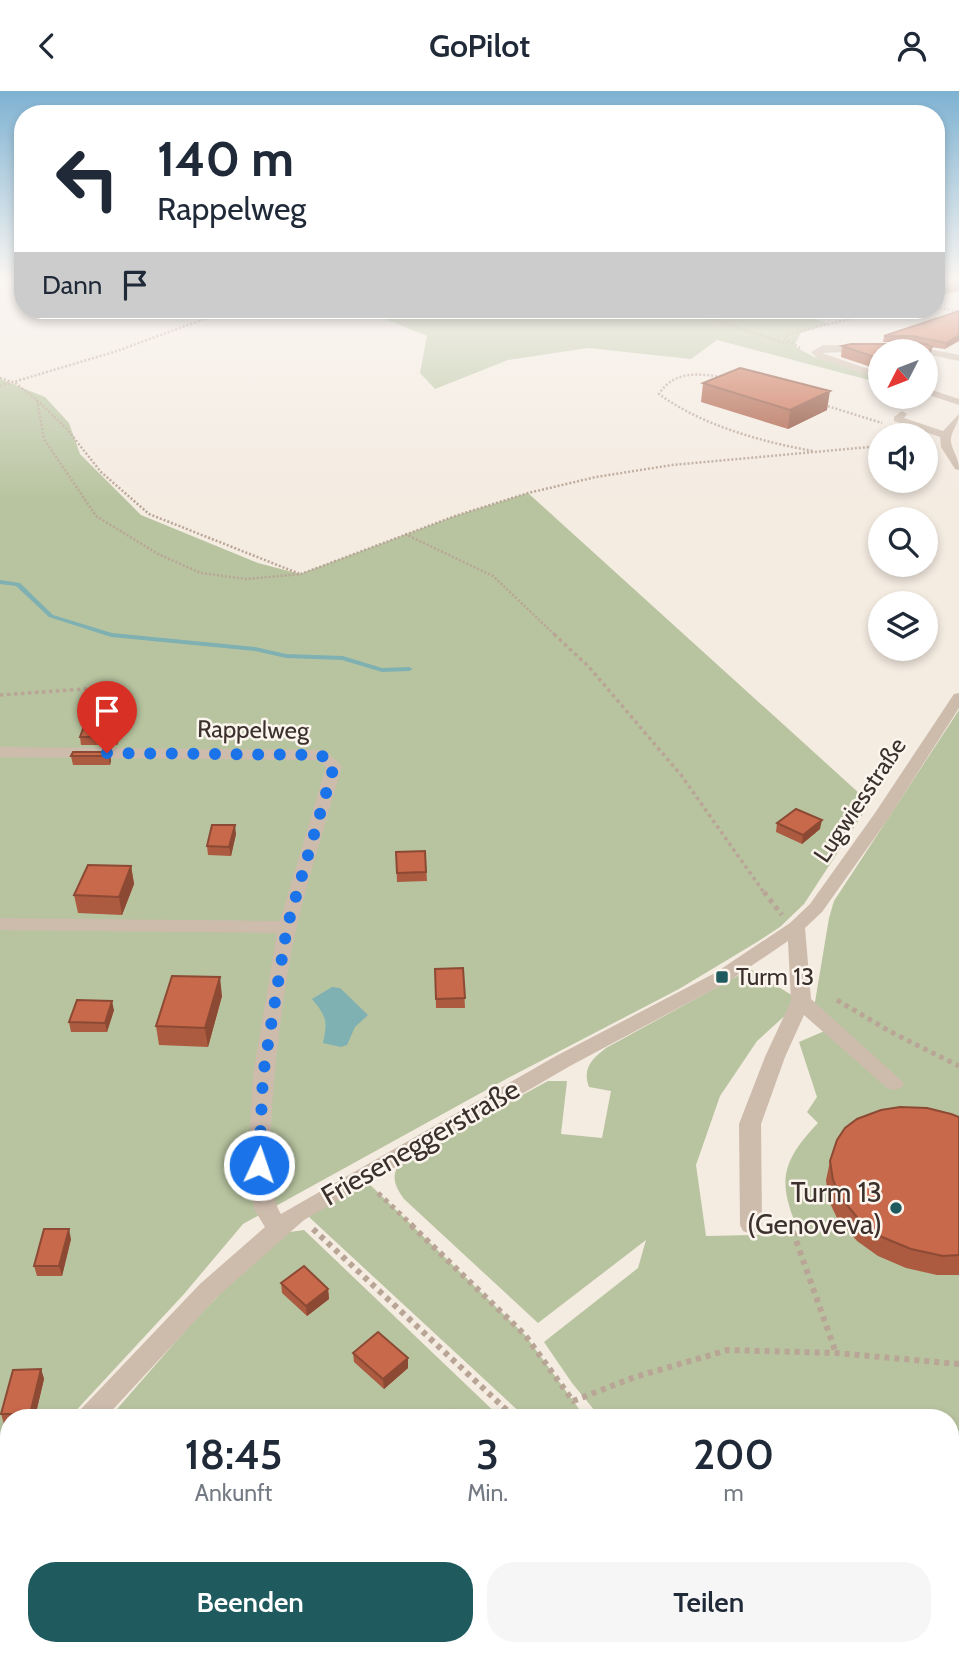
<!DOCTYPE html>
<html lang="de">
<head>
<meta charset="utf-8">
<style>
	:root { --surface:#fff; --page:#f6f6f7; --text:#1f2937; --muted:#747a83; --accent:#1f5a5e }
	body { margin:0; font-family:Cabin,sans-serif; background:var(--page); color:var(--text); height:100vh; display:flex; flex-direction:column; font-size:26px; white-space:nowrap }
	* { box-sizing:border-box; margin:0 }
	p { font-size:23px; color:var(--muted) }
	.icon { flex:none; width:38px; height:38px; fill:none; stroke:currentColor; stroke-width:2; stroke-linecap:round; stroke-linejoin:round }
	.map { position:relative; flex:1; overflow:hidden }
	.panel { position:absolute; left:0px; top:1318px; width:959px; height:247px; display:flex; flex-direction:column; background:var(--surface); border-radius:28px 28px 0 0; box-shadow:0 4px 10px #0003 }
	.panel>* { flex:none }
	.banner { position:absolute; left:14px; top:14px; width:931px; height:214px; border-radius:28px; box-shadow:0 4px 10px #0003; background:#fff; color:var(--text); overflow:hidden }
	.needle { width:46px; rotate:228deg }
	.tools { position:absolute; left:868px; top:248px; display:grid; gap:14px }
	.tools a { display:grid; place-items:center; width:70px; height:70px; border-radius:50%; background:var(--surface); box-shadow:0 4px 10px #0003; font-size:35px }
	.pin { position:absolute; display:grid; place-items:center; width:60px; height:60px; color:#fff; margin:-72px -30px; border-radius:50% 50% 50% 0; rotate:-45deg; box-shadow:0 0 7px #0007 }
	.pin .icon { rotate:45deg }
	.me { position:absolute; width:77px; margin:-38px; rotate:3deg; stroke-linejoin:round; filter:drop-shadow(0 0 5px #0008) }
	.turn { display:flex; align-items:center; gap:24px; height:147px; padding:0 28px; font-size:32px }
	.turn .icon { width:91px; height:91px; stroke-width:2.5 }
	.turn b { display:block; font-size:49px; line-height:60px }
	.then { display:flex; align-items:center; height:66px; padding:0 28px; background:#0003; gap:14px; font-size:26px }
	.eta { display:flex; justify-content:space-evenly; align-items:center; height:119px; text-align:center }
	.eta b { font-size:42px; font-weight:600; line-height:49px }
	.button { display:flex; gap:14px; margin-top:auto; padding:14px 28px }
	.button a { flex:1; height:80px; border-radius:28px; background:var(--accent); color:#fff; font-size:28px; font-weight:600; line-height:80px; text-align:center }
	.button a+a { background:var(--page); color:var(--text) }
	header { display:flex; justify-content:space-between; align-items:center; height:91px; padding:0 28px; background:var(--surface); font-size:32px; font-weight:600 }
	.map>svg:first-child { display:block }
	.green { fill:#b8c4a0; fill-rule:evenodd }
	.water { fill:#7fb0b2 }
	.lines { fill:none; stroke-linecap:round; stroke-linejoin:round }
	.stream { fill:#7fb0b2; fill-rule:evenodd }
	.path-far3 { stroke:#b9a596; stroke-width:2.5; stroke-dasharray:2 2; stroke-linecap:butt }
	.path-far2 { stroke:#b9a596; stroke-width:3.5; stroke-dasharray:3.5 3.5; stroke-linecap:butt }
	.path-far1 { stroke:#b9a596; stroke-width:5; stroke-dasharray:4.5 4.5; stroke-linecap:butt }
	.path { stroke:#b9a596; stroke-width:6; stroke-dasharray:5 5; stroke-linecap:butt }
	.minor { fill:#cdbbac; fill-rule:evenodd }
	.wall { fill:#ac5a40 }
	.shaded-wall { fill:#8c4a34 }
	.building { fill:#c8694b; stroke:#8c4a34; stroke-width:2 }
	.route { stroke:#1a73e8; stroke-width:12; stroke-dasharray:0 21.6 }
	.poi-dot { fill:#1f5a5e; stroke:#fbf5ee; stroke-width:2.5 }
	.labels { text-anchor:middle; stroke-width:5; stroke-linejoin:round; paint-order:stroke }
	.street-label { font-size:24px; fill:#3b302b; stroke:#fbf5ee }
	.poi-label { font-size:24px; fill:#3b302b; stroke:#fbf5ee; text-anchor:start }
	.near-street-label { font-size:28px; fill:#3b302b; stroke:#fbf5ee }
	.near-poi-label { font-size:28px; fill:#3b302b; stroke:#fbf5ee; text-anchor:end }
</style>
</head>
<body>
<header><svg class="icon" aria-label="back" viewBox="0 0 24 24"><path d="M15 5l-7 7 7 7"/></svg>GoPilot<svg class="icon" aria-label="person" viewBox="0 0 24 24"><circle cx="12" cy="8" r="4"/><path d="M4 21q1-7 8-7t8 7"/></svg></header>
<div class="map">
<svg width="959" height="1564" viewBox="0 0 959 1564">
	<rect width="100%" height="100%" fill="#f4ebe1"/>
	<path class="green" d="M363 219H792L829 233 801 242 794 255 814 266 880 287V292L717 249 691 268 588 257 508 269 435 298 420 282 427 245Z
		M0 288 45 306 69 332 80 363 141 424 258 472 300 483 455 425 528 402 870 712 804 813 780 836 757 851 679 898 508 987 243 1133 184 1203 70 1326H9V1348L6 1349 0 1393Z
		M959 619V1564H850L841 1556H950V1326H600L572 1292 544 1251 638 1177 646 1149 538 1232 404 1108C393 1093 390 1082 404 1068L548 990H567L561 1043 602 1047 611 1000 589 996C582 977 592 968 606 957L750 878 801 910 815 911 829 827 834 810ZM801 910 829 938 799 951 817 1006 807 1021 818 1032C780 1072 777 1092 800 1143L706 1145 696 1074 720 1005 757 950Z
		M360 1084 525 1244 585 1326H525L309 1126Z
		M304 1139 500 1326H110L191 1233 265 1156 283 1142Z
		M9 1429V1556H814L823 1564H0V1437Z"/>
	<path class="water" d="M332 896 340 897 368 924 355 936 347 954 341 956 323 952C328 929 326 925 312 908Z"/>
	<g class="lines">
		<path class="stream" d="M0 489 20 492 53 524 112 542 255 556 286 563 343 565 382 577 409 576 413 578 409 580 382 581 342 569 286 567 255 560 111 546 49 526 16 495 0 493Z"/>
		<path class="path-far3" d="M936 216 959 221
			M683 219 788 253
			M800 257 785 248 788 243 887 219
			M0 287 15 292 37 309 44 348 96 425 158 463 201 482 246 488 301 483 455 425 528 402 596 386 672 374 880 355
			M725 287C700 282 674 279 659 303 701 334 762 351 813 360
			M0 295 117 260 229 219
			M37 309 66 337 101 381 149 423 300 483
			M824 314 882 332
			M405 443 493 485 556 545"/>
		<path class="path-far2" d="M554 543 589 576 681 684 765 803
			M0 604 96 597"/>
		<path class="path-far1" d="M764 801 782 824
			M837 909 891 941 959 975
			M378 1102 413 1135"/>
		<path class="path" d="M411 1134 525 1244 573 1310 635 1286 728 1259 836 1262 959 1273
			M773 1137 793 1141 836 1262
			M313 1138 514 1326
			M163 1556 169 1564
			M569 1564 571 1556"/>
		<path class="minor" d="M823 254 869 255V259L866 260 822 262 880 282V288L817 267 811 261Z
			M908 254 959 264V270L926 263V261L905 259 903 257Z
			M926 297 959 308V314L926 303Z
			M902 320 907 323 904 327 943 340 959 323C959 334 950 340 951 351 953 362 959 366 959 379L955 378 941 356 940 346 894 330V326Z
			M959 602V617L888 728 822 821 805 837 811 908 904 992 901 997 894 999 887 997 804 924 785 966 761 1033 762 1134 759 1140 751 1143 743 1140 740 1134 739 1033 765 966 791 910 788 850 729 890 570 975 304 1129 216 1207 106 1326H77L81 1318 200 1193 265 1136 254 1118 248 1074 253 984 277 842 0 839V827L280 830 326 676 317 669 0 666V656L321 659 327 661 342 675C327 728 310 780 297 834 285 883 255 1085 281 1123L556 965 715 882 790 832 810 813 875 722 954 603Z
			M9 1400V1432L0 1435V1404Z"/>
	</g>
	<path class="wall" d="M959 220 945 258 931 256H932L930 267 880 261V279L841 266 842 255 919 253 911 251H883L884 245Z
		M703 292 827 319 788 338 701 311Z
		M123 627 125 636 117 654H81L80 646Z
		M110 661 111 670 110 674H73L71 665Z
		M777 732 820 738 802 753 776 741Z
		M236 743 231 765 208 764 207 755Z
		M425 760 427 790 397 791 396 761Z
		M131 775 134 793 122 824 78 822 74 804Z
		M463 877 465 917H436L435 878Z
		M222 905 208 956 159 954 156 935Z
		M114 919 107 941H71L69 931Z
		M959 1026V1184H937L906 1177 878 1165 857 1150 837 1127 828 1108 826 1089 830 1070Z
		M71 1148 62 1185H37L34 1175Z
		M281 1192 328 1198 329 1208 307 1225 282 1202Z
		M353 1262 408 1277 384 1298 354 1271Z
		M41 1278 44 1288 35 1326H9V1333H4L1 1323Z
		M9 1457V1493L0 1483V1465Z
		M58 1556H99L97 1558 101 1564H63Z
		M659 1556H718L715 1564H657Z"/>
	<path class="shaded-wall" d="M959 195V200L936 205V200Z
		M959 244V250L945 258 946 252Z
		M932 256 930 267 926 269V261H924Z
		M830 300 827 319 788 338 790 319Z
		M123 627 125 636 117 654 116 646Z
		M110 661 111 670 110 674 108 665Z
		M822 729 820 738 802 753 803 744Z
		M235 734 236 743 231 765 229 756Z
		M131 775 134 793 122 824 119 806Z
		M220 886 222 905 208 956 205 937Z
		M112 910 114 919 107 941 105 932Z
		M69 1138 71 1148 62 1185 59 1175Z
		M328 1198 329 1208 307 1225 306 1215Z
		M408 1267V1277L384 1298 383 1288Z
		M41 1278 44 1288 35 1326H31L30 1323Z"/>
	<path class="building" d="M936 189H959V195L936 200Z
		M959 220V244L946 252 912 245H884Z
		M851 253H925L932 256 924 261H880V268L842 255Z
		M740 277 830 300 790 319 703 292Z
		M87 627H123L116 646H80Z
		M73 661H110L108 665H71Z
		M796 718 822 729 803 744 777 732Z
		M212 734H235L229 756 207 755Z
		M425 760 426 781 397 782 396 761Z
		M88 774 131 775 119 806 74 804Z
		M463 877 465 907 436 908 435 878Z
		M172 885 220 886 205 937 156 935Z
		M77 909 112 910 105 932 69 931Z
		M900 1016 927 1017 951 1023 959 1026V1164L943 1165 911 1158 882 1146 861 1131 842 1108 833 1089 830 1070 837 1049 845 1037 857 1028 881 1019Z
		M44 1138H69L59 1175H34Z
		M304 1175 328 1198 306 1215 281 1192Z
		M378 1241 408 1267 383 1288 353 1262Z
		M41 1278 30 1323H1L13 1279Z
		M451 1319 460 1326H442Z
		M9 1457V1488L0 1478V1465Z
		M63 1556H96L101 1564H69Z
		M360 1556H389L396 1564H351Z
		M659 1556H717L714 1564H667L657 1560Z"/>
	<linearGradient id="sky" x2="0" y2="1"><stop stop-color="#7eb2d2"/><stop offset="0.46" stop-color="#faf6f2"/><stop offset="1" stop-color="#faf6f2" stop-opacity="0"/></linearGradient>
	<rect width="959" height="408" fill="url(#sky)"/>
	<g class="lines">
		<path class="route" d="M107 662 321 664 334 675 287 836 263 984 259 1074"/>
	</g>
	<g class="poi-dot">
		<rect x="715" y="879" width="14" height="14" rx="3.5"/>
		<circle cx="896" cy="1117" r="7"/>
	</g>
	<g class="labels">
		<g class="street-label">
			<text transform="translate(253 639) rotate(1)" y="8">Rappelweg</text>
			<text transform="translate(860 709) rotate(-56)" y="8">Lugwiesstraße</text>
		</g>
		<g class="poi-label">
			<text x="736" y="894">Turm 13</text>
		</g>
		<g class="near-street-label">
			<text transform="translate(420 1051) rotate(-30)" y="10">Frieseneggerstraße</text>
		</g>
		<g class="near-poi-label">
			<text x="882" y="1111">Turm 13<tspan x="882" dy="32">(Genoveva)</tspan></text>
		</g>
	</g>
</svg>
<div class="tools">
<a><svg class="needle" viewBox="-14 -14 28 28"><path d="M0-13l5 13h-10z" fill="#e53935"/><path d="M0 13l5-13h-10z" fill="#747a83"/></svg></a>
<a><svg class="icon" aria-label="sound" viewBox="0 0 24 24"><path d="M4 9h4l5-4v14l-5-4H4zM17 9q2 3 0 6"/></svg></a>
<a><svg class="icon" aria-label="search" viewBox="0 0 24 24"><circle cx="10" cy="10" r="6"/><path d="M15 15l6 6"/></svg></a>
<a><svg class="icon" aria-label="layers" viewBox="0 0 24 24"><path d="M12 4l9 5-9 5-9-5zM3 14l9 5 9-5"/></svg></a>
</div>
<div class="pin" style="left:107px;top:662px;background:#d93025"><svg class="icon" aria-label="arrive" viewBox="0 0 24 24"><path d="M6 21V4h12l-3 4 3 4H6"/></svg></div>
<svg class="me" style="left:259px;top:1074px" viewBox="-20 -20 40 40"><circle r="17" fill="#1a73e8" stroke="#fff" stroke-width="3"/><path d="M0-11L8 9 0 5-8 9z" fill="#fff"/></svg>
<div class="banner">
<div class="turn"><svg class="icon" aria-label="left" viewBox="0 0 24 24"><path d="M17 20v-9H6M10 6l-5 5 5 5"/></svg><div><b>140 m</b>Rappelweg</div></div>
<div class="then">Dann<svg class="icon" aria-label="arrive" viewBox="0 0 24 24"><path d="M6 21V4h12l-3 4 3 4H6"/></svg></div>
</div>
<section class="panel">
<div class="eta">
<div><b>18:45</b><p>Ankunft</p></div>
<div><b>3</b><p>Min.</p></div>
<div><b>200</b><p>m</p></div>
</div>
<div class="button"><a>Beenden</a><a>Teilen</a></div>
</section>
</div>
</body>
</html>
